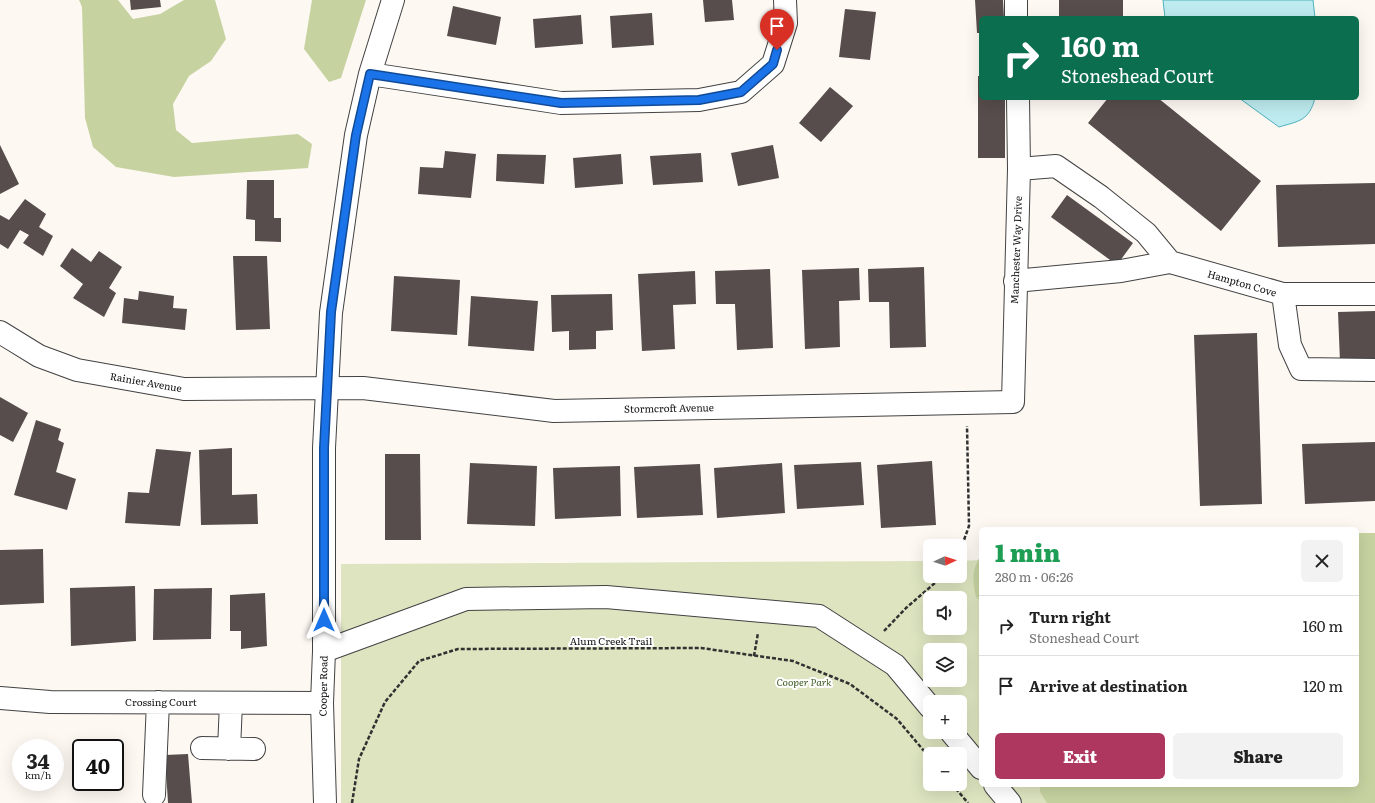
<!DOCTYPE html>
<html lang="en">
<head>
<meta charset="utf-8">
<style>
	:root { --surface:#fff; --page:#f2f2f2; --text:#222; --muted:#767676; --line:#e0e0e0; --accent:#ae3760 }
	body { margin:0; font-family:Literata,serif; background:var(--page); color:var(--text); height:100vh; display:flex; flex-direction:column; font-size:15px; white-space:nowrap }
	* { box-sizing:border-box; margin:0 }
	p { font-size:13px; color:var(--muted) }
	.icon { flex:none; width:22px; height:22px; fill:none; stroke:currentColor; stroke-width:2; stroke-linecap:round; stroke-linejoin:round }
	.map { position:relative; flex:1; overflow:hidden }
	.drawer { position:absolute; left:979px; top:527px; width:380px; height:260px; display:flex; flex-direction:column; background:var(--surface); border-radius:6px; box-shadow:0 4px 16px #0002 }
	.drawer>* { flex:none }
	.top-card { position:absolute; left:979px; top:16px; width:380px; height:84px; border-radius:6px; box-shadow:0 4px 16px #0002; background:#0b6e4f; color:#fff; overflow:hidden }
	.needle { width:26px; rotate:86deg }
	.fabs { position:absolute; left:923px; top:539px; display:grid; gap:8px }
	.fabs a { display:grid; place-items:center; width:44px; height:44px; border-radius:6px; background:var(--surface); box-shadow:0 4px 16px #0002; font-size:20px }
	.speed { position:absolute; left:12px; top:739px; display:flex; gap:8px; font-size:20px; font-weight:700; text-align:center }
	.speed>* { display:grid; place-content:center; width:52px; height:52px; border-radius:50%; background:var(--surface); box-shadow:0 4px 16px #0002; line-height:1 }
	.speed small { font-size:10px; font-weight:400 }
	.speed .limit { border:2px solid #111; border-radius:6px; background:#fff; color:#111 }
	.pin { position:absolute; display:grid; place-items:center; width:34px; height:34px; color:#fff; margin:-41px -17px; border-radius:50% 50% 50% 0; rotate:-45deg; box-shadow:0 0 4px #0007 }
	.pin .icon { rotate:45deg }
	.me { position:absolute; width:44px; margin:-22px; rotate:0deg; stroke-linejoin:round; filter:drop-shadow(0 0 3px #0008) }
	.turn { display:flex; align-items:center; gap:14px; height:84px; padding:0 16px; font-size:18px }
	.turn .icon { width:52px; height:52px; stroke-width:2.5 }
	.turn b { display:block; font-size:28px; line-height:34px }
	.round { display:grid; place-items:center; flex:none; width:42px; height:42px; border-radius:6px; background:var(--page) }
	.summary { display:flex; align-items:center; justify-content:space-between; height:68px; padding:0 16px }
	h1 { font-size:24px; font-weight:800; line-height:30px; color:#1e9e55 }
	.primary-button { display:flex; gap:8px; margin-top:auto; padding:8px 16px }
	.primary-button a { flex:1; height:46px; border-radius:6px; background:var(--accent); color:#fff; font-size:16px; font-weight:800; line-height:46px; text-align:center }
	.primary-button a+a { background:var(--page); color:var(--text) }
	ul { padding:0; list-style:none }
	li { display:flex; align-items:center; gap:12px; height:60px; padding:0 16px; border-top:1px solid var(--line) }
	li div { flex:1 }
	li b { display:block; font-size:15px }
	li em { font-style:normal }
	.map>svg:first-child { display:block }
	.green { fill:#dde4bf; fill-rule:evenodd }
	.forest { fill:#c6d3a0 }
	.water { fill:#bdebef; stroke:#4db1bd }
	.building { fill:#564d4c }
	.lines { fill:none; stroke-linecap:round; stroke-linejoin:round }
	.minor-casing { stroke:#424242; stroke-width:24 }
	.path { stroke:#313131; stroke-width:2.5; stroke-dasharray:4 2; stroke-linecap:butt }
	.minor { stroke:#fff; stroke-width:22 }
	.route-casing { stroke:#114b97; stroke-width:10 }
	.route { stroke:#1a73e8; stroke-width:7 }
	.labels { text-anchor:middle; stroke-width:4; stroke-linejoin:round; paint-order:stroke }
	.street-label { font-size:10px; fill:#0f0f0f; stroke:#fff }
	.park-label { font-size:10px; font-style:italic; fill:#435f27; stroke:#fff }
</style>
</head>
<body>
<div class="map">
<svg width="1375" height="803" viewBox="0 0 1375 803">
	<rect width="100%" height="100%" fill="#fdf8f2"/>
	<path class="green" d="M981 560V785H1357L1375 803H341V564L930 561V576H960V561ZM930 598H960V628H930ZM930 650H960V680H930ZM930 702H960V732H930ZM930 754H960V784H930Z"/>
	<path class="forest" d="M79 0H118L133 19 160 14 184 0H215L226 39 211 61 189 76 173 104 176 130 192 143 298 134 312 144 308 168 174 177 116 167 93 147 85 118 82 7Z
		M312 0H366L341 78 329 82 304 49Z
		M1357 533H1375V803H1047L1040 792V785H1357Z
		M981 555V601L976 597C972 581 972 569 981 555Z"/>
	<path class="water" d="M1163 0H1313L1315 18H1165Z
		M1239 98H1315C1309 121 1299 121 1279 127Z"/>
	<path class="building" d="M130 0H160L161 7 131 10Z
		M703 0H732L734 20 705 22Z
		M975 0H1003L1004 18H981V33H977Z
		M1059 0H1123V18H1059Z
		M453 6 501 17 496 45 447 36Z
		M845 9 876 12 870 60 839 57Z
		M652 13 654 45 612 48 610 16Z
		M581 15 583 44 535 48 533 19Z
		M978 76H981V98H1005V158H978Z
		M830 87 853 106 821 142 799 123Z
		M1108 98H1158L1261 181 1221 231 1088 123Z
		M0 145 19 184 0 194Z
		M773 145 779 178 738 186 731 153Z
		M445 151 476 154 471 198 418 194 420 167 443 168Z
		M701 153 703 182 653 185 650 156Z
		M497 154 546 155 544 184 496 181Z
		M621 154 623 184 575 188 573 158Z
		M247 180H274V218H281V242L255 241V220L246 219Z
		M1375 183V244L1278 247 1276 185Z
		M1067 195 1133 243 1117 265 1051 217Z
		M25 199 46 214 39 227 53 236 43 256 23 243 29 235 20 230 8 249 0 244V215L9 220Z
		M72 248 91 262 99 251 122 267 109 288 116 293 104 317 73 298 83 284 60 266Z
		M233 256H267L270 329 236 330Z
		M924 267 926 347 890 348 889 302H869L868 269Z
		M859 268 860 300 839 301 840 347 805 349 802 270Z
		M770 269 773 348 737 350 735 304H716L715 271Z
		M695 271 696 304 673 305 675 349 642 351 638 274Z
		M394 276 460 280 457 335 391 331Z
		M139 291 174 296 173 308 187 309 185 330 122 323 124 298 138 300Z
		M612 294 613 330 596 331V349L569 350V331L552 332 551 295Z
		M471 296 538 301 534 351 468 346Z
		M1375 311V361L1340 362 1338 312Z
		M1257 333 1262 504 1200 506 1194 335Z
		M0 397 28 413 13 442 0 435Z
		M36 420 61 429 58 440 64 443 56 472 76 479 67 510 14 495Z
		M1375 442V501L1305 504 1302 444Z
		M232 448V495L257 494 258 524 201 525 199 450Z
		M156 449 191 452 180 526 125 523 128 492 149 493Z
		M385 454H420L421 540H385Z
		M932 461 936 525 881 528 877 465Z
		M861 462 864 505 797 509 794 465Z
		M470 463 537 466 535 526 467 524Z
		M782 463 785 513 717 518 714 468Z
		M700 464 703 515 637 518 634 467Z
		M620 466 621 516 555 519 553 468Z
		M43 549 44 603 0 605V550Z
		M135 586 136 641 71 646 70 588Z
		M212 588 211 639 153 640 154 589Z
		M265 593 267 646 241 649V631H230V595Z
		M188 754 192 803H168L165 755Z"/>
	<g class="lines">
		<defs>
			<path id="minor" d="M1016 0V18
				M370 74 561 103 699 100 741 92 773 64 786 23 785 0
				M1019 169 1056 166 1101 197 1146 233 1170 262
				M1015 281 1121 271 1170 262 1283 294 1290 345 1301 369 1375 370
				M1283 294H1375
				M0 332 39 356 77 370 184 389 363 388 554 411 1013 402 1019 169 1018 98
				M324 651 466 599 606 597 819 616 895 665 930 707
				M0 698 50 702 322 703
				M951 732 981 768
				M202 748 254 749
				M229 749 231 703
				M995 785 1010 803
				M154 795 158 702
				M325 803 322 703 324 651V448L331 313 356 135 370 74 393 0"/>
		</defs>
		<use href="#minor" class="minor-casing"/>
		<path class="path" d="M960 551 969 526 967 426
			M884 631 906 608 943 576
			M754 656 758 633
			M952 784 968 803
			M352 803 359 759 385 702 419 661 458 649 701 648 793 661 850 684 897 719 930 758"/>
		<use href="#minor" class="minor"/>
	</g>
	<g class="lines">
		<defs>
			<path id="route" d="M324 620V448L331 312 356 135 370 74 561 103 699 100 741 92 773 64 777 50"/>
		</defs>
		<use href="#route" class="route-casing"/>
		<use href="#route" class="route"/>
	</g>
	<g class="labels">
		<g class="street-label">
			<text transform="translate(1016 250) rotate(-88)" y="4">Manchester Way Drive</text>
			<text transform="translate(1242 283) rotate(16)" y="4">Hampton Cove</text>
			<text transform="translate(146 382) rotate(10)" y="4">Rainier Avenue</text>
			<text transform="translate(669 408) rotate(-1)" y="4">Stormcroft Avenue</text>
			<text x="611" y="645">Alum Creek Trail</text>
			<text transform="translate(323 686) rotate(-89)" y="4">Cooper Road</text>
			<text x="161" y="706">Crossing Court</text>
		</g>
		<g class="park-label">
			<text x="804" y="686">Cooper Park</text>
		</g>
	</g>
</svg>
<div class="fabs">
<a><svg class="needle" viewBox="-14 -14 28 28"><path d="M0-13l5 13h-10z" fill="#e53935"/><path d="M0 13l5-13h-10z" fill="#767676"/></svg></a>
<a><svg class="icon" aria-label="sound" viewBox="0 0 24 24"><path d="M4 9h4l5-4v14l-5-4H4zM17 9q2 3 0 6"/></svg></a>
<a><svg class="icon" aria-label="layers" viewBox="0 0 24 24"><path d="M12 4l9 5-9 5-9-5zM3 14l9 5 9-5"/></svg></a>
<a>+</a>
<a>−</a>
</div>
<div class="speed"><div>34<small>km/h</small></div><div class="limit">40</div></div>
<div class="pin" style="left:777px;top:50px;background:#d93025"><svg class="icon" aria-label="arrive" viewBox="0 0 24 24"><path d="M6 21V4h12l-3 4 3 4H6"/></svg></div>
<svg class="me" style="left:324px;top:620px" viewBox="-20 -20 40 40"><path d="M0-17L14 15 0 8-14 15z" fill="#1a73e8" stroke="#fff" stroke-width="4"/></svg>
<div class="top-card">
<div class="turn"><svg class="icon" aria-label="right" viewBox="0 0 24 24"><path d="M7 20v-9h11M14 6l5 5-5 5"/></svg><div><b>160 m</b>Stoneshead Court</div></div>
</div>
<section class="drawer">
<div class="summary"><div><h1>1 min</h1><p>280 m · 06:26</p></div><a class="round"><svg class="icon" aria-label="close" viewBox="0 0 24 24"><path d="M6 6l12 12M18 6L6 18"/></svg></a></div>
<ul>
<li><svg class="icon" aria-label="right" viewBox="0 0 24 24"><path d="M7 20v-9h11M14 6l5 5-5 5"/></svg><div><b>Turn right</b><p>Stoneshead Court</p></div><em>160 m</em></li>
<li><svg class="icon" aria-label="arrive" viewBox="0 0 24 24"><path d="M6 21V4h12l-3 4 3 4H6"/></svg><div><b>Arrive at destination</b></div><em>120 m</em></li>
</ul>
<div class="primary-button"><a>Exit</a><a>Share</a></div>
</section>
</div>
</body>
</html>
